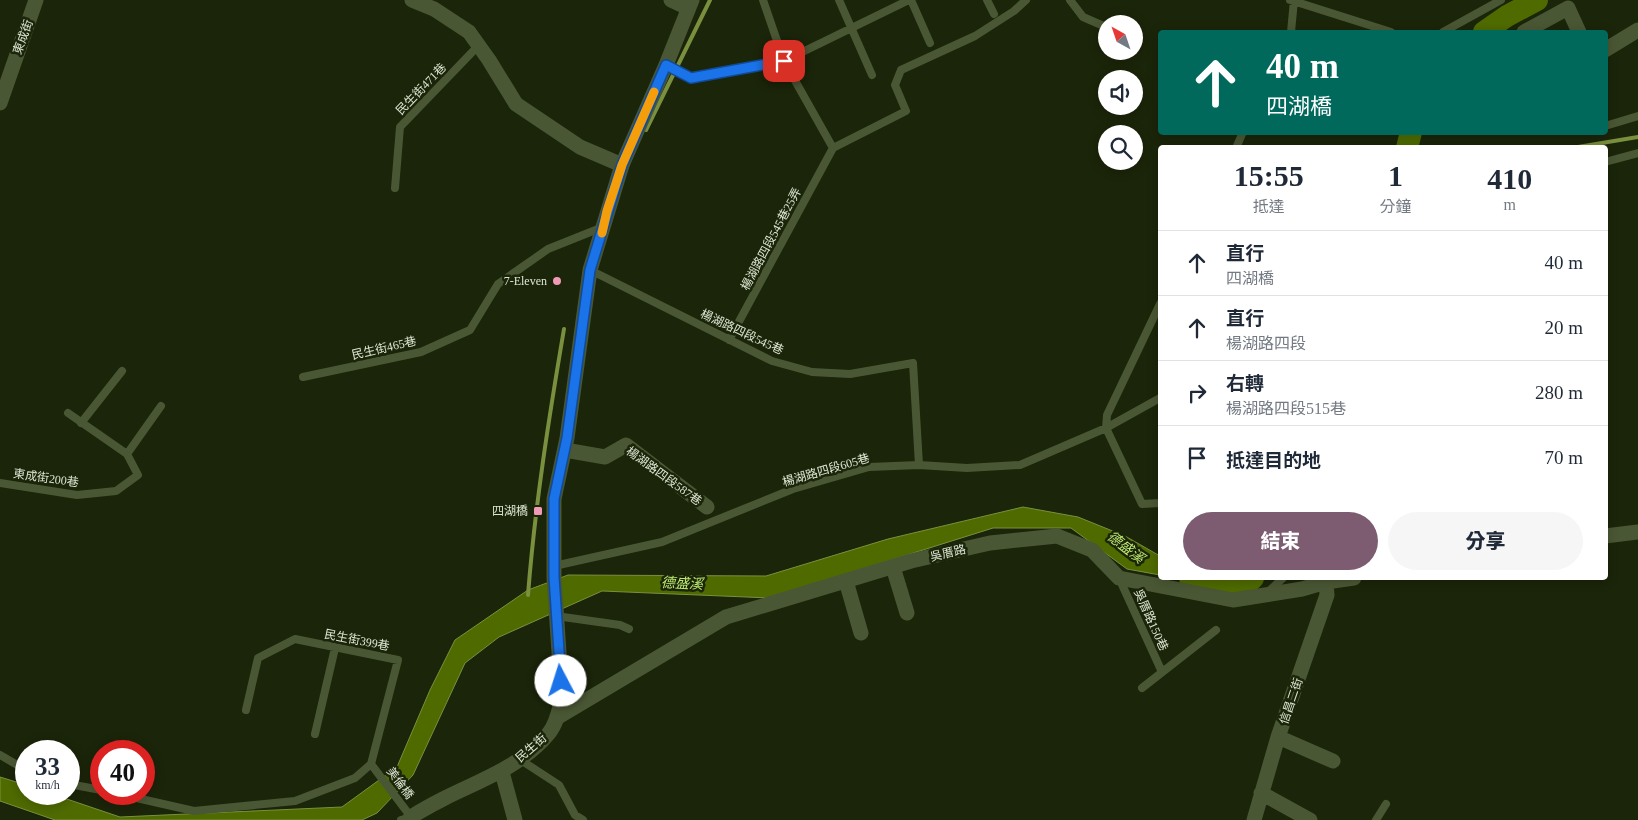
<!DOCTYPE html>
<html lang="zh-TW">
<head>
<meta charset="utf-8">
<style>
	:root { --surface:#fff; --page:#f6f6f7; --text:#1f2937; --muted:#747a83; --line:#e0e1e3; --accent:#7d5c71 }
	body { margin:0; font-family:"Times New Roman","Noto Sans TC",serif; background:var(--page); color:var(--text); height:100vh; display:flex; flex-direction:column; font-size:19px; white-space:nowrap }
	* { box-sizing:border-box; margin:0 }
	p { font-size:16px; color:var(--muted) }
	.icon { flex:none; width:28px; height:28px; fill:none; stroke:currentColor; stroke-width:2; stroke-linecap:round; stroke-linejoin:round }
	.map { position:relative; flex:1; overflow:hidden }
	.drawer { position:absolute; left:1158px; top:145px; width:450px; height:435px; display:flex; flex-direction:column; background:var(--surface); border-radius:5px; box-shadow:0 2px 12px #0003 }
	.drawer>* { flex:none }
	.hud { position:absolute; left:1158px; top:30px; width:450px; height:105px; border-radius:5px; box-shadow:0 2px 12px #0003; background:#00695c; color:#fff; overflow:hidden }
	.needle { width:32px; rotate:320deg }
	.tools { position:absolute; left:1098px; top:15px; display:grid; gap:10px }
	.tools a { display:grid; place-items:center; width:45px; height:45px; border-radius:50%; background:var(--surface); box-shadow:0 2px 12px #0003; font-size:25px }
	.speed { position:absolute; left:15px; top:740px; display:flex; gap:10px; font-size:25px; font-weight:700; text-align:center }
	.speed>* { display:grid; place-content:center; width:65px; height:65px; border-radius:50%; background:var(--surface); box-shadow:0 2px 12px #0003; line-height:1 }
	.speed small { font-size:12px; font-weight:400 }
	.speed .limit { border:8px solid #d22; background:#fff; color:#111 }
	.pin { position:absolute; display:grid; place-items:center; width:42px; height:42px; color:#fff; margin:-21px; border-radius:10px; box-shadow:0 2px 8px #0006 }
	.me { position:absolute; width:55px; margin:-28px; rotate:355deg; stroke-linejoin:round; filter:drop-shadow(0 0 4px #0008) }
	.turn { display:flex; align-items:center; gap:18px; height:105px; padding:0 25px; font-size:22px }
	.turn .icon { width:65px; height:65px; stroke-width:2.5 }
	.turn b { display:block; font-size:35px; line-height:42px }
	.eta { display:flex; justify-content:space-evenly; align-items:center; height:85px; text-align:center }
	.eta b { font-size:30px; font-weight:800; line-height:35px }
	.button { display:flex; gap:10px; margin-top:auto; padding:10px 25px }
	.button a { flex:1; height:58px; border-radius:30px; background:var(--accent); color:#fff; font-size:20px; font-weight:800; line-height:58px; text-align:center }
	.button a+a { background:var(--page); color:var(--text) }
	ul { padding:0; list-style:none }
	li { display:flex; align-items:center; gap:15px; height:65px; padding:0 25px; border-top:1px solid var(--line) }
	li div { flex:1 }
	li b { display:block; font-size:19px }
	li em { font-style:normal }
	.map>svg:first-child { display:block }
	.water { fill:#4f6b00; stroke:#7a903f }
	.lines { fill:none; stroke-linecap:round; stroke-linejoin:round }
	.stream { stroke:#7a903f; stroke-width:4 }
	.river { stroke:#4f6b00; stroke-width:22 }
	.service { stroke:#4a5734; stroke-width:8 }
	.minor { stroke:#4a5734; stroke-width:15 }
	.tertiary { stroke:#4a5734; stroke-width:15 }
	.route-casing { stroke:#114b97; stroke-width:12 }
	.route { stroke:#1a73e8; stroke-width:9 }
	.slow { stroke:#f59e0b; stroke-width:9 }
	.poi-dot { fill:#f09ab7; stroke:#1b2509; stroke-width:2 }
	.labels { text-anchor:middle; stroke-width:5; stroke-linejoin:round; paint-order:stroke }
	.street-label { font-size:12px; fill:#dde5d3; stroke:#1b2509 }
	.poi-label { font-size:12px; fill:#dde5d3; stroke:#1b2509; text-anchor:end }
	.water-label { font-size:14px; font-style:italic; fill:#bfea73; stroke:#1b2509 }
</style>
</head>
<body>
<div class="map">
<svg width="1638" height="820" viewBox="0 0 1638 820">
	<rect width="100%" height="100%" fill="#1b2509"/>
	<path class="water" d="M1023 507 1078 517 1125 536 1160 556V575L1127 569 1071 528H993L770 598 602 591 499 637 465 663 413 775 377 813 362 820H55L0 801V777L26 785V794H52L120 817 342 807 397 767 430 690 455 640 528 590 568 575 766 576 888 539Z
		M1171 578H1217L1246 585 1239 590Z"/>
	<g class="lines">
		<path class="stream" d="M646 130 710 0
			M1572 148 1638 137
			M528 595C535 505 549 417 564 329"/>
		<path class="river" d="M1484 32 1507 16 1537 0
			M1407 148 1411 132
			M1190 578 1246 585 1253 578"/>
		<path class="service" d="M763 0 784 61 833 148
			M839 0 872 75
			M911 0 930 43
			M987 0 994 14
			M1070 0 1083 17 1106 27
			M1290 0 1391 32
			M1291 32 1294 0
			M1443 32 1501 0
			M666 65 691 78 784 61 909 0
			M1605 126 1638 116
			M833 148 906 111 895 85 901 70 975 36 1014 11 1026 0
			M1236 148 1243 132
			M1605 162 1638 153
			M395 188 400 127 479 45
			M590 270 772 361 812 372 850 374 913 363 919 465
			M1160 304 1107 415 1106 428 1142 504 1160 503
			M729 340 833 148
			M303 377 421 352 470 330 498 284 548 249 603 227
			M81 423 122 371
			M127 454 161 406
			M0 483 77 495 116 491 138 475 127 454 68 413
			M554 566 662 542 793 489 869 467 919 465 967 468 1020 465 1106 428 1160 398
			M1119 578 1162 672
			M1268 592 1283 578
			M556 616 620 625 629 629
			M1142 688 1216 630
			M246 710 258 658 295 639 398 660 371 764
			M315 734 335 648
			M0 755 26 770
			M519 759 559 785 575 815 583 820
			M371 764 411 817 401 820
			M69 784 101 790
			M119 794 194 811 295 801 355 778 371 764
			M1376 820 1386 804"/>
		<path class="minor" d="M412 0 434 9 469 32 489 60 516 104 580 147 622 165
			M671 0 688 8
			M1524 32 1568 8 1579 32
			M1605 50 1638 30
			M0 103 36 0
			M565 450 605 457 626 445 707 507
			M1605 536 1638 532
			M893 567 907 613
			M846 581 861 633
			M558 717 726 617 911 561 990 543 1057 536 1092 550 1119 578 1233 600 1302 589 1326 582 1354 578
			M1278 737 1333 761
			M1261 793 1310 820
			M1254 820 1278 737 1327 595 1326 582"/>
		<path class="tertiary" d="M502 772 515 820
			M409 820 411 817C422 810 433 804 445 798 481 780 522 766 549 733 557 723 559 710 562 698L554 577V499L567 438 590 270 622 165 666 65 692 0"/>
	</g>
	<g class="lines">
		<defs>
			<path id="route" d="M561 681 554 577V499L567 438 590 270 622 165 666 65 691 78 784 61"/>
		</defs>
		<use href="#route" class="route-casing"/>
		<use href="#route" class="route"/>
		<path class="slow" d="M602 233 607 211 622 165 654 92"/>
	</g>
	<g class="poi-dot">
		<circle cx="557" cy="281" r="5"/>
		<rect x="533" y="506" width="10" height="10" rx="2.5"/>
	</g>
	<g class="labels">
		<g class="street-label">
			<text transform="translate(23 37) rotate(-70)" y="4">東成街</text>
			<text transform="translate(421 89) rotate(-46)" y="4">民生街471巷</text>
			<text transform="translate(771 239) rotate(-62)" y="4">楊湖路四段545巷25弄</text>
			<text transform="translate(742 332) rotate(25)" y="4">楊湖路四段545巷</text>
			<text transform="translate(384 348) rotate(-13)" y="4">民生街465巷</text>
			<text transform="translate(826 470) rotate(-16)" y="4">楊湖路四段605巷</text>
			<text transform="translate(664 476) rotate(36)" y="4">楊湖路四段587巷</text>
			<text transform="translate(46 478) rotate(8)" y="4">東成街200巷</text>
			<text transform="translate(948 553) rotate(-13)" y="4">吳厝路</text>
			<text transform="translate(1151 620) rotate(66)" y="4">吳厝路150巷</text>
			<text transform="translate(357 640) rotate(11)" y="4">民生街399巷</text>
			<text transform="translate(1291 701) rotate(-71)" y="4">信昌二街</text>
			<text transform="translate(531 748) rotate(-41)" y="4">民生街</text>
			<text transform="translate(400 783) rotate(53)" y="4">美倫橋</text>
		</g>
		<g class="poi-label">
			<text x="547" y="285">7-Eleven</text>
			<text x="528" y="515">四湖橋</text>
		</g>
		<g class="water-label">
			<text transform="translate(1126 547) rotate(38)" y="5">德盛溪</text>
			<text transform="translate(682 583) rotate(3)" y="5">德盛溪</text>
		</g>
	</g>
</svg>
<div class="tools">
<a><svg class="needle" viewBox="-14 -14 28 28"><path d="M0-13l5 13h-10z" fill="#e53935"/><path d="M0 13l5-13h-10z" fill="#747a83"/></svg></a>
<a><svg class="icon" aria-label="sound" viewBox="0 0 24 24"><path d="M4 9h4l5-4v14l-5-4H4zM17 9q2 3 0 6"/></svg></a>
<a><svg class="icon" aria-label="search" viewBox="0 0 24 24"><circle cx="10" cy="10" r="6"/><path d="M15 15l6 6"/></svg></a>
</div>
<div class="speed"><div>33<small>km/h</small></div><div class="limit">40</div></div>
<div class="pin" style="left:784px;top:61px;background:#d93025"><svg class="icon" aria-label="arrive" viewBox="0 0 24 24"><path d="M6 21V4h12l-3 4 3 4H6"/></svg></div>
<svg class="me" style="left:561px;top:681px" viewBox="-20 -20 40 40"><circle r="19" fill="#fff"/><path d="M0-13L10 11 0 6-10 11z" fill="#1a73e8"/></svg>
<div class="hud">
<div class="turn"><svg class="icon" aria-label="ahead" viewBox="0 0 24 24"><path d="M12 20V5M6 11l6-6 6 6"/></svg><div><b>40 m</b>四湖橋</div></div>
</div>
<section class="drawer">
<div class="eta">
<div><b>15:55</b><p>抵達</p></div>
<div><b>1</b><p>分鐘</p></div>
<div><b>410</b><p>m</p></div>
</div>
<ul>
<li><svg class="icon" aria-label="ahead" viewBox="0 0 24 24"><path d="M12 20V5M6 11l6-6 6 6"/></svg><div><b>直行</b><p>四湖橋</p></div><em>40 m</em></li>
<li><svg class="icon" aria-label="ahead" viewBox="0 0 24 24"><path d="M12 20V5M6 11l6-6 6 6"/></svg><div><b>直行</b><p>楊湖路四段</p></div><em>20 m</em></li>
<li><svg class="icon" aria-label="right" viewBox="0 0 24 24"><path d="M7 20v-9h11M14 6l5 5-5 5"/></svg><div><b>右轉</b><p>楊湖路四段515巷</p></div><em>280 m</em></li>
<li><svg class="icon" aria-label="arrive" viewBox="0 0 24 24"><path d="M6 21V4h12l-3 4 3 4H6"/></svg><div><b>抵達目的地</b></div><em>70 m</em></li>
</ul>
<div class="button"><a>結束</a><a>分享</a></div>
</section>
</div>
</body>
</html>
